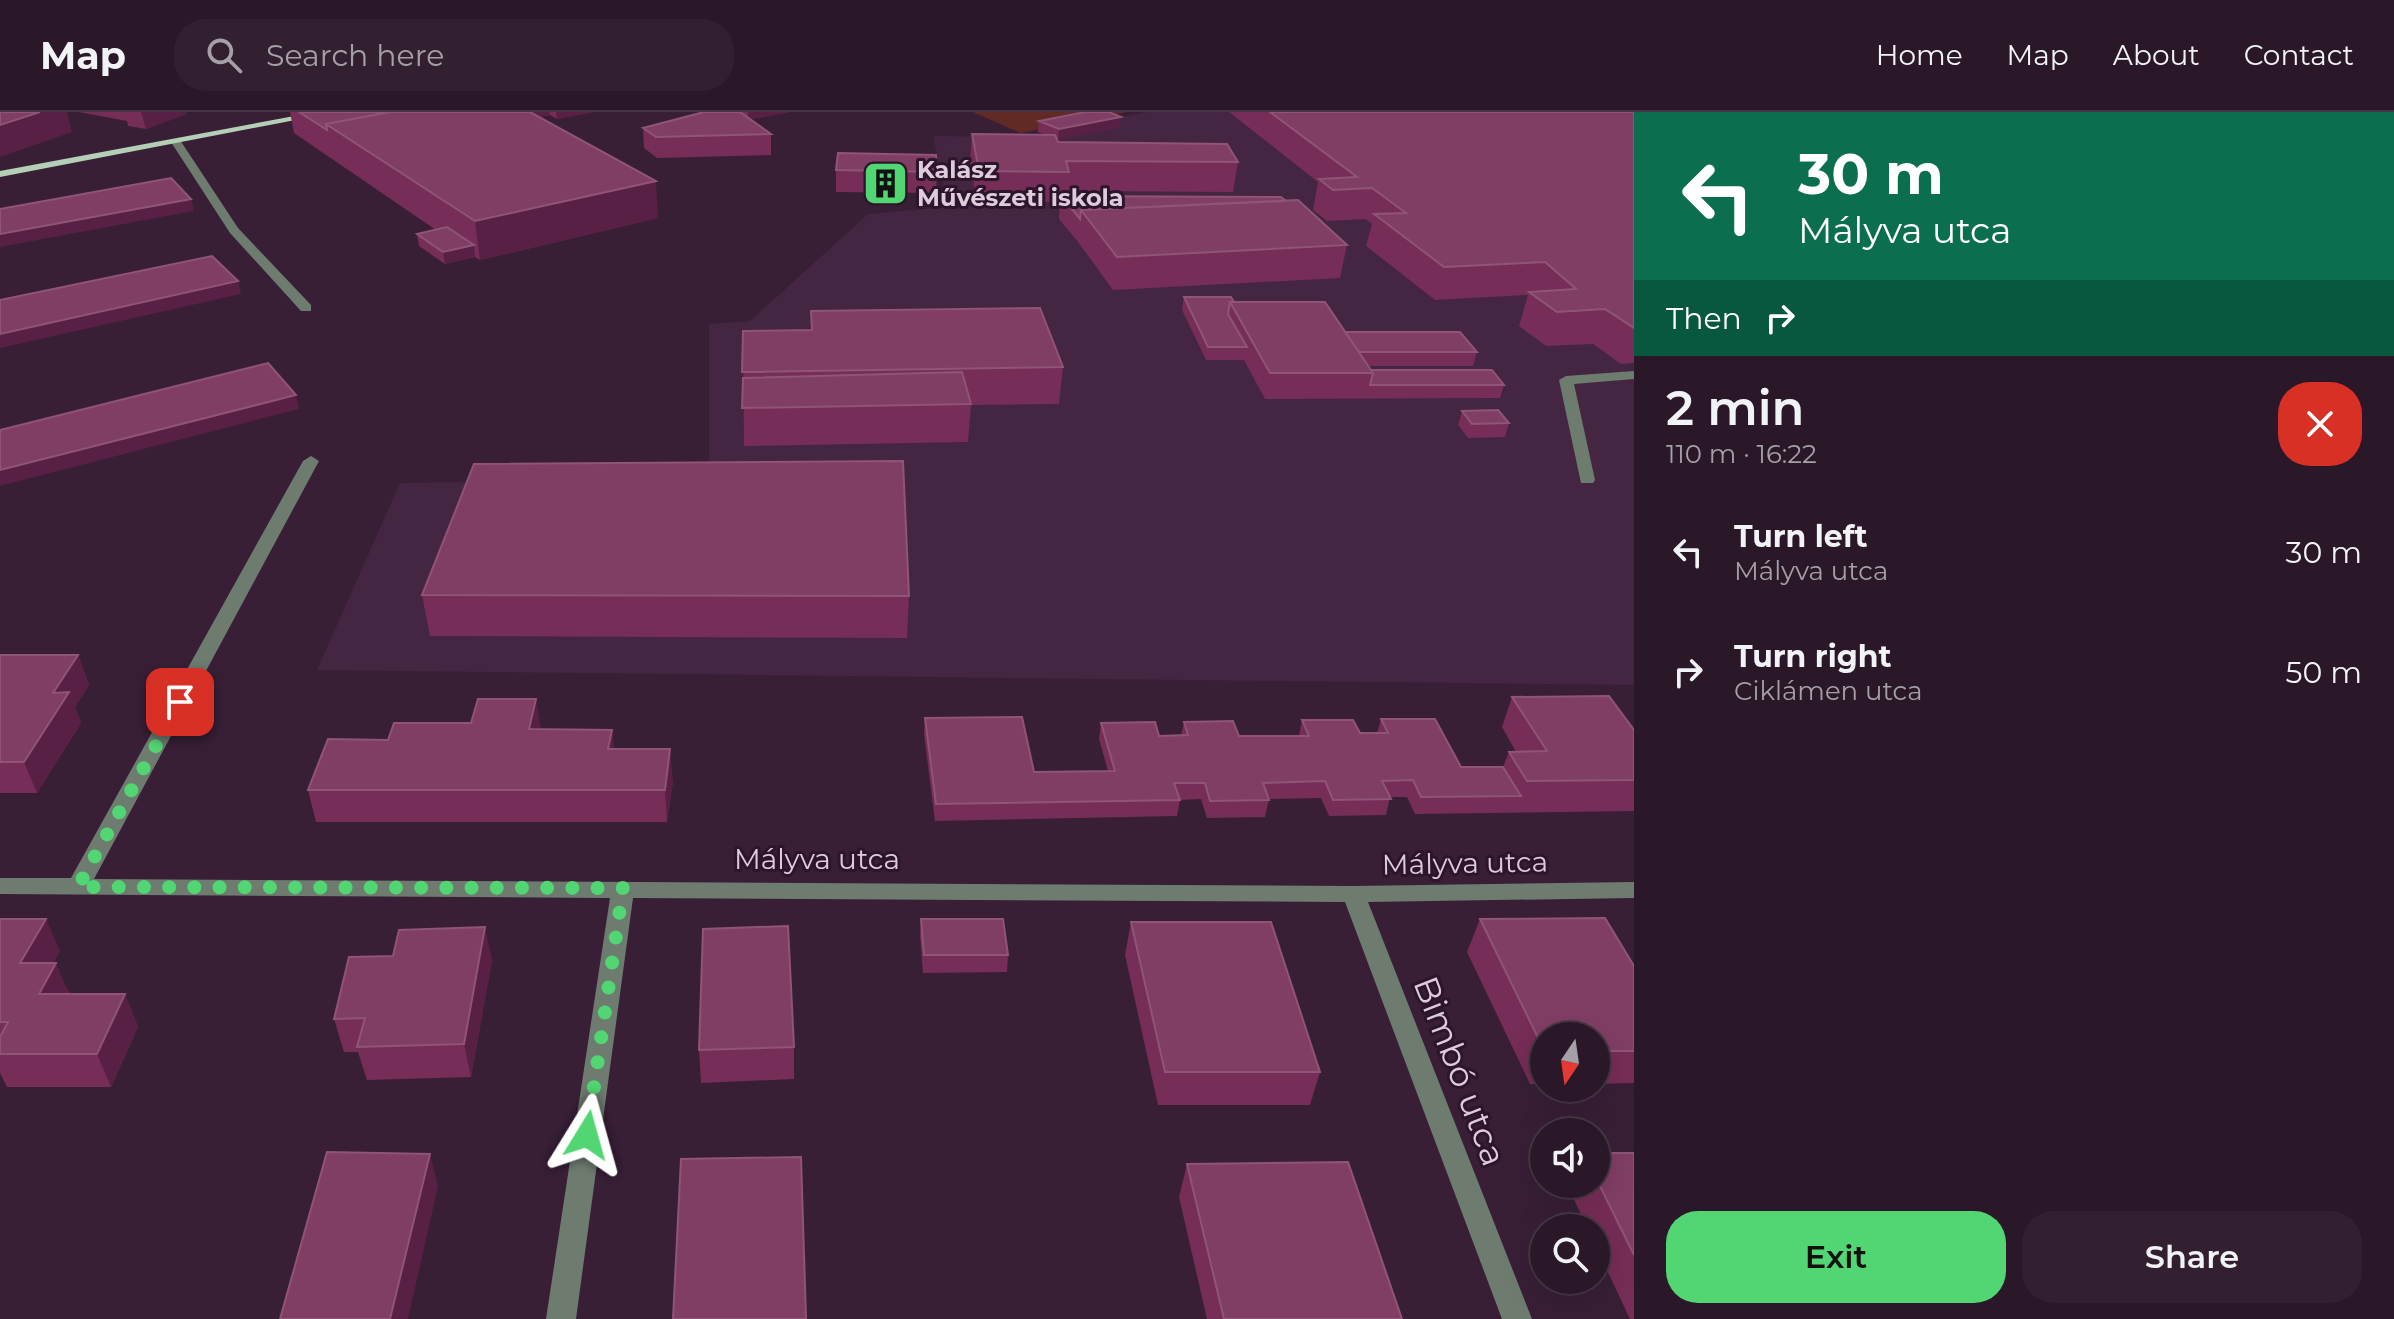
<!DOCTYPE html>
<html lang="en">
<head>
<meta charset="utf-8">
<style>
	:root { --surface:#2a1728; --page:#322030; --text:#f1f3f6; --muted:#a59fa8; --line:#463645; --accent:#52d673 }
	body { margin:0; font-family:Montserrat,sans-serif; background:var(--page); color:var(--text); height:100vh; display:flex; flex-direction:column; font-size:30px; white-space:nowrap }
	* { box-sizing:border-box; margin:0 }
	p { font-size:26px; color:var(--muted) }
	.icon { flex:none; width:44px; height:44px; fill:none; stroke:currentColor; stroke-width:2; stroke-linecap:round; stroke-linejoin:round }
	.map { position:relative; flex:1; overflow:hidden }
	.drawer { display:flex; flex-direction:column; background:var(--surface); width:760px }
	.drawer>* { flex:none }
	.banner { background:#0b6e4f; color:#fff; overflow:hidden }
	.needle { width:52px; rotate:193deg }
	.fabs { position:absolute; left:1530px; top:910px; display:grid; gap:16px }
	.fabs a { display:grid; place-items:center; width:80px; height:80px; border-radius:50%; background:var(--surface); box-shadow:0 8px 32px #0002,0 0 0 2px var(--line); font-size:40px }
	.pin { position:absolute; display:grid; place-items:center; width:68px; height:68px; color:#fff; margin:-34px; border-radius:16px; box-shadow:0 4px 12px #0006 }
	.me { position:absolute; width:88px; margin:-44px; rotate:8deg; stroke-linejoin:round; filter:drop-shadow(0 0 6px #0008) }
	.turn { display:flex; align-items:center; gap:28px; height:168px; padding:0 32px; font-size:36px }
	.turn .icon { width:104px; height:104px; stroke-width:2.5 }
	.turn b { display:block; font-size:56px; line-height:68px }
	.then { display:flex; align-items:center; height:76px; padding:0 32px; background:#0003; gap:16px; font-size:30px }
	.round { display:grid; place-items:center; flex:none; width:84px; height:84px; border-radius:32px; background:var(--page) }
	.summary { display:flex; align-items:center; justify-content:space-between; height:136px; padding:0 32px }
	h1 { font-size:48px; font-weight:600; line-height:60px }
	.primary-button { display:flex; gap:16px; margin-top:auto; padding:16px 32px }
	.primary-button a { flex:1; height:92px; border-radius:32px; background:var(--accent); color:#111; font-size:32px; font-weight:600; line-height:92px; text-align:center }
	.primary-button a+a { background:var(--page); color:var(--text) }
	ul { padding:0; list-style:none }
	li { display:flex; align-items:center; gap:24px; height:120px; padding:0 32px }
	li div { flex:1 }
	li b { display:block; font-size:30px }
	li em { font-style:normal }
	header { display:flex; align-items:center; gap:48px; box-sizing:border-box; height:112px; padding:0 40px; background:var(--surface); border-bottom:2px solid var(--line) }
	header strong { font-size:38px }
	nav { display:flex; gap:44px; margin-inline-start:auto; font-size:28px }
	.search { width:560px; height:72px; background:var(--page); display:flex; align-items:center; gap:20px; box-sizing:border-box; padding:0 28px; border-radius:32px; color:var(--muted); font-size:30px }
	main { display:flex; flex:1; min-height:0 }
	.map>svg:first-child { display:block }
	.built { fill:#442542 }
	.green { fill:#5f2b24 }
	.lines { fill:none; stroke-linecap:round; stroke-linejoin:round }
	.minor { fill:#6e7c70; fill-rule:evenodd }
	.major { fill:#b3d0b7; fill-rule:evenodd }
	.wall { fill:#762d57 }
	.shaded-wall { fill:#582044 }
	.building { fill:#813e65; stroke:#8f5478; stroke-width:2 }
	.route { stroke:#52d673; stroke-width:14; stroke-dasharray:0 25.2 }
	.labels { text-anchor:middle; stroke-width:6; stroke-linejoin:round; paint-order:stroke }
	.far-poi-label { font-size:24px; font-weight:bold; fill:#ddccdb; stroke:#2d152c; text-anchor:start }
	.street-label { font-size:28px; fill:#ddccdb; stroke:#2d152c }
	.near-street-label { font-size:34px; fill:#ddccdb; stroke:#2d152c }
</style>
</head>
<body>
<header>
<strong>Map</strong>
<div class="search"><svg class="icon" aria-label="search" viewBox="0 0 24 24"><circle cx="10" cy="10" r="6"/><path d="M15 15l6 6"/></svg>Search here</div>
<nav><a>Home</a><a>Map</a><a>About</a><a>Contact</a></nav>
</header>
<main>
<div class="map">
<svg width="1634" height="1207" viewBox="0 0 1634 1207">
	<rect width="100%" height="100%" fill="#381f36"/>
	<path class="built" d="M1147 0H1634V573L317 558 400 371 709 366V212L750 209 868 102 948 95 933 24 1019 25Z"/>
	<path class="green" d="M973 0H1127L1020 21Z"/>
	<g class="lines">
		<path class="minor" d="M172 28H180L238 116 311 193V199H301L230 121 171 30Z
			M1634 259V267L1574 272 1595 368 1593 371H1581L1559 268 1566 264Z
			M311 344 319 349 94 767 1353 774 1634 770V786L1368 790 1532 1207H1502L1345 790 633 786 576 1207H546L610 786 0 782V766H71L303 349Z"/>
		<path class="major" d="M316 0H337L0 65V59Z"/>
	</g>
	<path class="wall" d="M79 0H186V2L146 17 128 14 127 9Z
		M290 0H593L557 7 550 3 539 5 658 106 480 148 475 145 445 152 419 134 417 122 436 118 294 21Z
		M704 0H790L751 7 771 22V43L657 46 644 36 643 16Z
		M1229 0H1634V251L1621 252 1593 232 1546 234 1519 214 1528 183 1435 188 1366 134 1372 112 1366 107 1327 109 1313 98 1318 70Z
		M1039 9 1120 15 1057 28 1058 30 1238 50 1233 80 1068 79 1067 84 1347 133 1340 166 1113 178 1078 130 1059 107 1060 90 977 89 970 51 972 22 1046 23 1038 20Z
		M836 58 937 60 936 81 836 80Z
		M1184 185 1234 190 1345 220 1477 240 1473 254H1368L1371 258 1504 273 1500 286 1265 287 1244 248H1206L1182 198Z
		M811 199 1063 255 1059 292 971 293 968 330 744 334 743 219 811 218Z
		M1462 299 1509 311 1505 325 1468 326 1458 313Z
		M422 483 909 484 907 526 430 524Z
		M0 543H78L89 573 75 595 81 611 37 681H0Z
		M1512 585 1634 618V699L1415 702 1407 685H1390L1386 703 1329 704 1321 686 1269 687 1265 705 1207 706 1201 687 1180 688 1177 704 935 709 924 622 925 606 1034 660 1108 659 1099 627 1101 611 1159 624 1181 623 1184 610 1239 624H1299L1302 608 1360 621H1377L1381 607 1461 655H1503L1509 640H1516L1502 615Z
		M541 617 612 618 614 637 673 669 667 710H316L308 678 388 628Z
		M0 807 60 839 53 851 70 882H125L138 915 111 975H7L0 961Z
		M921 807 1008 843 1007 860 923 861 920 824Z
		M1480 807 1634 854V971L1596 972V924H1544V972H1530L1467 840Z
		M1131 810 1320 960 1310 993H1158L1125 843Z
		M393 844 492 848 471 965 367 968 358 940H344L334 907Z
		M794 935V967L701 971 699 938Z
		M1596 1041H1634V1207H1630L1596 1135V1116H1587L1568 1074 1569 1072H1596Z
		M1187 1052 1402 1207H1207L1179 1085Z"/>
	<path class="shaded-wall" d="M40 0H67L72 20 0 45V13Z
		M141 0H186V2L146 17Z
		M421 0H549L550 3 368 40Z
		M556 0H593L557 7Z
		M748 0H790L748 8Z
		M1121 5 1120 15 1058 28 1059 17Z
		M656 69 658 106 480 148 475 109Z
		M191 87 194 99 0 135V122Z
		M474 133 475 145 445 152 443 140Z
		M238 169 241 182 0 236V222Z
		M296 283 299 297 0 374V358Z
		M78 543 89 573 75 595 81 611 37 681 24 650 53 581Z
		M536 587 541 618 529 617Z
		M612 618 615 649 608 637Z
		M670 637 673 669 667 710 665 678Z
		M46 807 60 839 36 884 20 851Z
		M485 815 492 848 471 965 464 932Z
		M56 851 70 884 39 882Z
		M125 882 138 915 111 975 97 942Z
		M430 1042 438 1074 408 1207H390Z"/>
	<path class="building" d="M0 0H40L0 13Z
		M299 0H390L326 12 327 18Z
		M390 0H530L656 69 475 109 326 12Z
		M704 0H740L771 22 656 25 643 16Z
		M1085 0H1109L1121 5 1059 17 1039 9Z
		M1270 0H1634V216L1605 197 1557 200 1529 180 1576 177 1545 150 1444 155 1374 102 1406 101 1372 76 1333 78 1319 67 1357 65Z
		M972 22 1055 23 1058 30 1227 32 1238 50 1066 49 1069 60 979 59Z
		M838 41 936 43 937 60 836 58Z
		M171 66 191 87 0 122V97Z
		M1061 84 1281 85 1286 89 1081 98 1080 107Z
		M1298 88 1347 133 1117 145 1081 98Z
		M447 115 474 133 443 140 417 122Z
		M212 144 238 169 0 222V188Z
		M1184 185H1231L1234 190H1230L1228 202 1247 235H1208Z
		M1230 190H1325L1373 261H1270Z
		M1040 196 1063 255 742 260 743 219 812 218 811 199Z
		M1345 220H1460L1477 240H1359Z
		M268 251 296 283 0 358V318Z
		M1371 258H1492L1504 273H1370L1373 261Z
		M962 260 971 292 742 296 743 266Z
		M1498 298 1509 311 1472 312 1462 299Z
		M903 349 909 484 422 483 474 352Z
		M0 543H78L53 581 69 580 24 650H0Z
		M1609 584 1634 618V668L1527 669 1509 640 1547 639 1512 585Z
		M478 587H536L529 617 612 618 608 637H670L665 678H308L328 627 388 628 394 611H471Z
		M1022 605 1034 660 1115 659 1101 611 1155 610 1159 624 1188 623 1184 610 1233 609 1239 624H1309L1302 608H1353L1360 621H1388L1381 607H1435L1461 655H1503L1521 684 1421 685 1413 668 1382 669 1391 687 1333 688 1325 669 1263 671 1269 688 1210 689 1205 671H1174L1180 688 936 692 925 606Z
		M1605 806 1634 854V939H1596V924H1544V938L1480 807Z
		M0 807H46L20 851H56L39 882H125L97 942H0V925L8 910H0Z
		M921 807H1003L1008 843H924Z
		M1131 810H1271L1320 960H1165Z
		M788 814 794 935 699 938 703 817Z
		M485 815 464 932 357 935 365 906 334 907 349 845 393 844 399 818Z
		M327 1040 430 1042 390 1207H280Z
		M1596 1041H1634V1143L1596 1066Z
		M801 1045 806 1207H673L681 1047Z
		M1348 1050 1402 1207H1224L1187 1052Z"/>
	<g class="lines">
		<path class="route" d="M180 590 78 775 623 776 587 1023"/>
	</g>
	<defs>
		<symbol id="building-square" viewBox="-11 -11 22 22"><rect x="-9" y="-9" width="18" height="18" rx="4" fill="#52d673" stroke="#2d152c"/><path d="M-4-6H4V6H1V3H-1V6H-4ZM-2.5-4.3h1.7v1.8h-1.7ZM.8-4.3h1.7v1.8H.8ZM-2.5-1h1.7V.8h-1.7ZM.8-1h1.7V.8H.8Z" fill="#111"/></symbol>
	</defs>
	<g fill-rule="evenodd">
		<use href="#building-square" x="860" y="46" width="51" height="51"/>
	</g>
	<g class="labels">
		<g class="far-poi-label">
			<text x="917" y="66">Kalász<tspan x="917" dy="28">Művészeti iskola</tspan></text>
		</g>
		<g class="street-label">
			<text x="817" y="757">Mályva utca</text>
			<text transform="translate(1465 751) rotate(-1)" y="10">Mályva utca</text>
		</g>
		<g class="near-street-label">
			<text transform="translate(1460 959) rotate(69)" y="12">Bimbó utca</text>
		</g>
	</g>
</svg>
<div class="fabs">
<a><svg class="needle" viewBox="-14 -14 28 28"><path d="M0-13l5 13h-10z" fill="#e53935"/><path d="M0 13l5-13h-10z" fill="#a59fa8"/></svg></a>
<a><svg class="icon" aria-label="sound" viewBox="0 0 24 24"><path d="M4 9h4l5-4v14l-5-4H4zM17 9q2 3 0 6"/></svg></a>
<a><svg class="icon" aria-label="search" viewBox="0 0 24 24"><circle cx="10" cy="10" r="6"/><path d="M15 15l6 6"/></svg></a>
</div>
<div class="pin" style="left:180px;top:590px;background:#d93025"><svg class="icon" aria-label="arrive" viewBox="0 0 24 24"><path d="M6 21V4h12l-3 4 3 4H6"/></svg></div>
<svg class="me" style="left:587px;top:1023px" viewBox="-20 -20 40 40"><path d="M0-17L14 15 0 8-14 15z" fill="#52d673" stroke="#fff" stroke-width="4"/></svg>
</div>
<section class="drawer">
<div class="banner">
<div class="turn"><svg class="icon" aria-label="left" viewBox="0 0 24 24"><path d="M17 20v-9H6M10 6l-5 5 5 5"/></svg><div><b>30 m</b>Mályva utca</div></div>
<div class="then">Then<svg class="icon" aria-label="right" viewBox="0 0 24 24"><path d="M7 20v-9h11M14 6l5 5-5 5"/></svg></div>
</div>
<div class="summary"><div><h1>2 min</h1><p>110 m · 16:22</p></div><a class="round" style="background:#d93025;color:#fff"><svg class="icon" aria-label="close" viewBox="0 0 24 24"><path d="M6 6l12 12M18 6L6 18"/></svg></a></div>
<ul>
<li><svg class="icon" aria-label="left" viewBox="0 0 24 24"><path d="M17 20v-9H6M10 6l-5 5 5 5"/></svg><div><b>Turn left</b><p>Mályva utca</p></div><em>30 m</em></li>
<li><svg class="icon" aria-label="right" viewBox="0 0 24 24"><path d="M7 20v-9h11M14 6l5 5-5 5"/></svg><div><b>Turn right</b><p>Ciklámen utca</p></div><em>50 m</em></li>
</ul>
<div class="primary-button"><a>Exit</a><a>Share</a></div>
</section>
</main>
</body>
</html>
